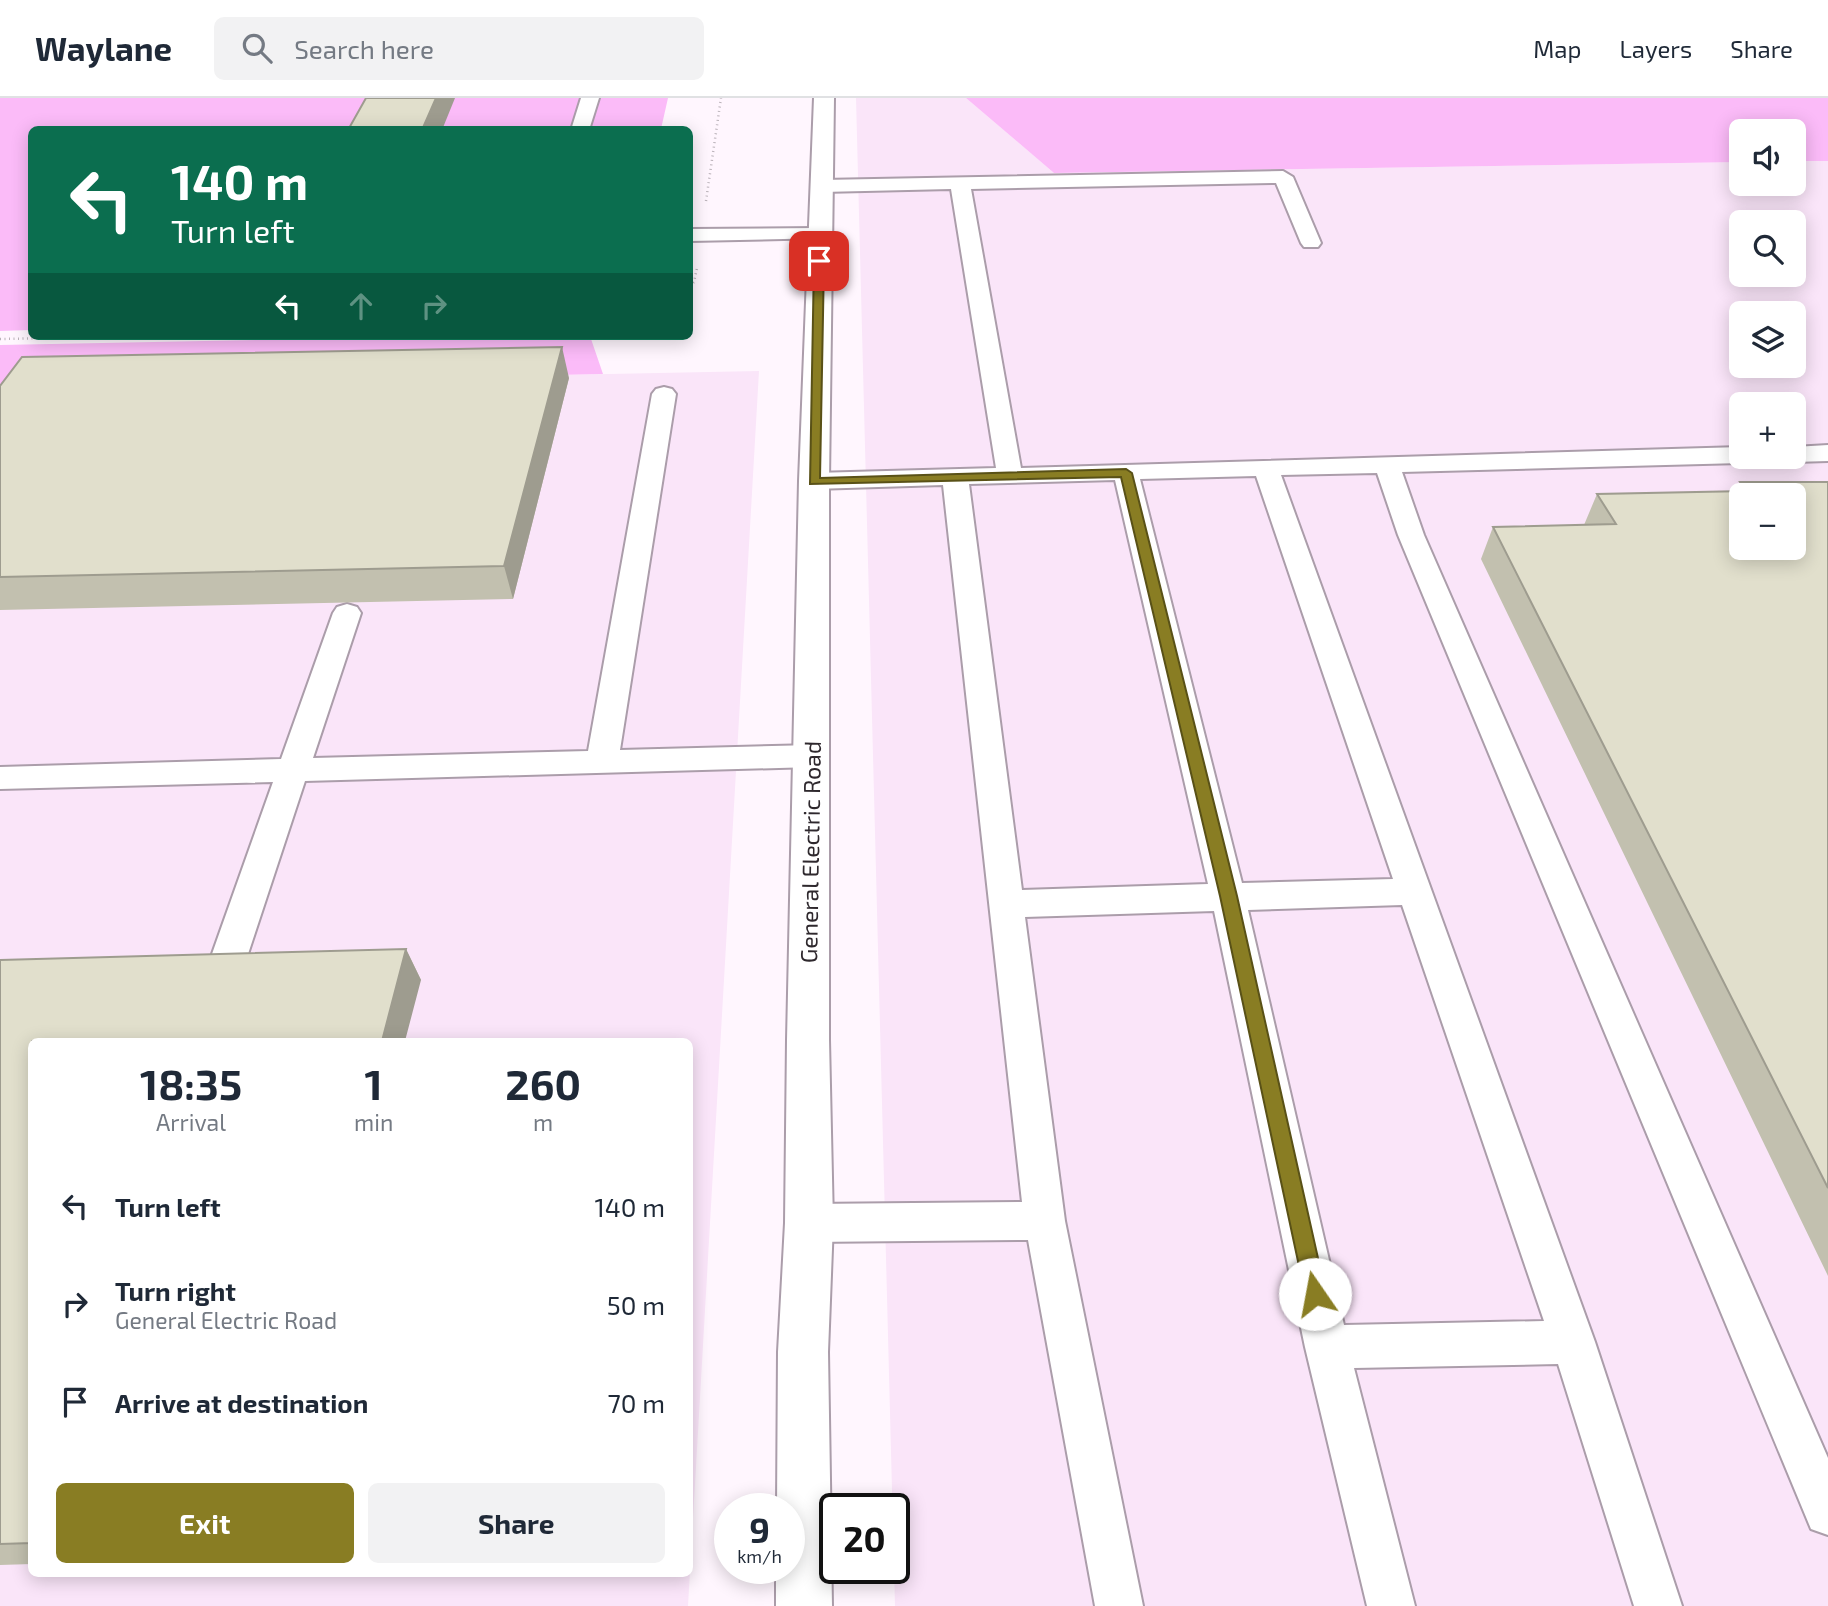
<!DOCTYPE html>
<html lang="en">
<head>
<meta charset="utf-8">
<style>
	:root { --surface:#fff; --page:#f2f2f3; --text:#1f2937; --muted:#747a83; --line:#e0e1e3; --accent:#897d23 }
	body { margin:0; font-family:"Exo 2",sans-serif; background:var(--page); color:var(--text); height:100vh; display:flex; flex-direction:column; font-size:26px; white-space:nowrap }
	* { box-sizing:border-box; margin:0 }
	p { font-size:23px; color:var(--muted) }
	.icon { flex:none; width:38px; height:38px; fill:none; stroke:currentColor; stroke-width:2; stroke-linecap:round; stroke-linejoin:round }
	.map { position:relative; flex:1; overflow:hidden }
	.drawer { position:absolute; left:28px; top:940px; width:665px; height:539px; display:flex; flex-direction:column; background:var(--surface); border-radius:10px; box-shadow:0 4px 18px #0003 }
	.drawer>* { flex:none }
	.top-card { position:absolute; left:28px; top:28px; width:665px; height:214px; border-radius:10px; box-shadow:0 4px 18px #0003; background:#0b6e4f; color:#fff; overflow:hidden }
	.tools { position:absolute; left:1729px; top:21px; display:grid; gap:14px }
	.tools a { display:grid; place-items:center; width:77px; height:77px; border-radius:10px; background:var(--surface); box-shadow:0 4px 18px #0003; font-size:35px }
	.speed { position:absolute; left:714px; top:1395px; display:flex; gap:14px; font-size:35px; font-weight:700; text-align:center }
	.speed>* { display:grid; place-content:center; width:91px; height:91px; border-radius:50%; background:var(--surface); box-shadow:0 4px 18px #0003; line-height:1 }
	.speed small { font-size:18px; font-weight:400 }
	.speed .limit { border:4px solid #111; border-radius:10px; background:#fff; color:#111 }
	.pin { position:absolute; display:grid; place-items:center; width:60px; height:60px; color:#fff; margin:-30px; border-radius:14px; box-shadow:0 4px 10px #0006 }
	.me { position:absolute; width:77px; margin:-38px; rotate:348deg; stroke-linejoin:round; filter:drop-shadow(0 0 5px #0008) }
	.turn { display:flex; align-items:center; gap:24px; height:147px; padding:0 28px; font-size:32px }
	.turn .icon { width:91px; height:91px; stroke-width:2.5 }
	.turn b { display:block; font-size:49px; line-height:60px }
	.lanes { display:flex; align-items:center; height:66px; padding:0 28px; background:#0003; justify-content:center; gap:35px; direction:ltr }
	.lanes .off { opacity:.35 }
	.eta { display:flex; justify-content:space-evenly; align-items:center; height:119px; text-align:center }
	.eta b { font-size:42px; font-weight:700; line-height:49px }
	.button { display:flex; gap:14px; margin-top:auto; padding:14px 28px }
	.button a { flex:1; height:80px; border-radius:10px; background:var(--accent); color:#fff; font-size:28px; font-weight:700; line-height:80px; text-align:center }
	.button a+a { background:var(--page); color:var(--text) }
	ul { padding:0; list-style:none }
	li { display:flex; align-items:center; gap:21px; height:98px; padding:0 28px }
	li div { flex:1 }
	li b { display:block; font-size:26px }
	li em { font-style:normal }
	header { display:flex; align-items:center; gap:42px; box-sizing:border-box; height:98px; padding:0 35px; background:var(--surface); border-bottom:2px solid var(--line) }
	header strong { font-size:33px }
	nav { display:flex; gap:38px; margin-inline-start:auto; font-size:24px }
	.search { width:490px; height:63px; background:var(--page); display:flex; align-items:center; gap:18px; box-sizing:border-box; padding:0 24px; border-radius:10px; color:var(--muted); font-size:26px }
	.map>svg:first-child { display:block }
	.built { fill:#fae5f9; fill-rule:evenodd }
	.green { fill:#fbbbf8 }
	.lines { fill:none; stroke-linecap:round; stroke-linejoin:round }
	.service-casing { stroke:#ab9daa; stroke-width:4 }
	.secondary-casing { stroke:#ab9daa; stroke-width:4 }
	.path { stroke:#bab2b9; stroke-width:2.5; stroke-dasharray:1 3.5; stroke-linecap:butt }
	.service { fill:#fff; fill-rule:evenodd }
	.secondary { fill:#fff; fill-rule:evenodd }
	.wall { fill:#c2c0af }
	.shaded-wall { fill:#9e9c8f }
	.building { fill:#e1dfcc; stroke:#9e9c8f; stroke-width:2; fill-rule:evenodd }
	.route { fill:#897d23; stroke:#595117; stroke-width:2 }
	.labels { text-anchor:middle; stroke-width:7; stroke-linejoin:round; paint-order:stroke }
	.street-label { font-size:23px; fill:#2e282d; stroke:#fff }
</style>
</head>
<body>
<header>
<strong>Waylane</strong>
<div class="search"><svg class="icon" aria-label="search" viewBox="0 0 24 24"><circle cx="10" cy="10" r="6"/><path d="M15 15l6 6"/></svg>Search here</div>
<nav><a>Map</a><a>Layers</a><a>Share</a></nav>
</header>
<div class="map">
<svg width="1828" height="1508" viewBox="0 0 1828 1508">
	<rect width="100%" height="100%" fill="#fff6fe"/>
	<path class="built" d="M856 0H966L1054 75 1741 64V86H1794V63H1828V1508H895ZM1741 124H1794V177H1741ZM1741 215H1794V268H1741ZM1741 306H1794V359H1741ZM1741 397H1794V450H1741Z
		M759 273 688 1508H0V288ZM32 943H690V1475H32Z"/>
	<path class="green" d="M0 0H668L661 31 32 32 31 232 0 233Z
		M966 0H1828V63H1794V33H1741V64L1054 75Z
		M453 238H590L603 276 0 288V247Z"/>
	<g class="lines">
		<defs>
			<path id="service" d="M581 0H599L589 32H571Z
				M1283 73 1293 79 1321 145 1318 149H1304L1301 145 1276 85 971 91 1021 370 1741 349V359H1752L1741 365 1402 374 1424 437 1828 1360V1437L1811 1431 1398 437 1377 375 1281 377 1595 1244 1682 1508H1634L1558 1266 1354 1270 1415 1508H1367L1305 1249 1214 813 1025 819 1065 1123 1143 1508H1095L1028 1142 809 1144 795 1138 789 1125 795 1112 809 1106 1022 1104 943 387 814 391 805 388 801 383 805 378 814 375 996 370 951 91 822 94 812 88 822 82ZM1256 378 1393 781 1242 785 1140 381ZM1115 382 1208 786 1022 792 969 386ZM1402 807 1544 1223 1344 1227 1248 812Z
				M820 130 827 132 830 136 827 140 690 143V131Z
				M664 289 672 291 676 296 620 652 813 647 824 650 829 658 824 666 813 669 305 683 248 856 242 866 230 870 218 866 212 856 273 684 0 691V669L281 661 333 515 337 509 347 506 357 509 361 515 313 660 588 653 652 296 656 291Z
				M1828 347V363L1794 364 1783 359H1794V349Z"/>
			<path id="secondary" d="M814 0H834L829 383V942L833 1125 828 1254 832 1508H776V1470H789V1410H777L778 1254 785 1125 787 942 799 383Z"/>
		</defs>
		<use href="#service" class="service-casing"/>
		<use href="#secondary" class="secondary-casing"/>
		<path class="path" d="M706 103 721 0
			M690 188 694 184 697 170
			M0 241 155 238"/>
		<use href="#service" class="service"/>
		<use href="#secondary" class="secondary"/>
	</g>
	<path class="wall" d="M569 280 513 501 0 512V288Z
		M1740 384H1828V1178L1481 461 1493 429 1584 427 1597 396 1736 393Z
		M406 851 421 882 32 943V1466L0 1467V862Z"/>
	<path class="shaded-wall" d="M436 0H455L442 32H422Z
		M562 249 569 280 513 501 504 468Z
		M406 851 421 882 405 943H382Z"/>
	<path class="building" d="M366 0H436L422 32H348Z
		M562 249 504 468 0 479V288L22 259Z
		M1740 384H1828V1090L1493 429 1616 426 1597 396 1746 393ZM1741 397H1794V450H1741Z
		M406 851 382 943H32V1445L0 1446V862Z"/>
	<path class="route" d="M819 160 824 163 820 380 1126 371 1132 375 1237 798 1326 1196 1323 1202 1315 1205 1308 1202 1305 1196 1220 798 1121 379 810 386 814 163Z"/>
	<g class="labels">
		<g class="street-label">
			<text transform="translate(811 754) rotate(-89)" y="8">General Electric Road</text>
		</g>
	</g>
</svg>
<div class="tools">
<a><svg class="icon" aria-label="sound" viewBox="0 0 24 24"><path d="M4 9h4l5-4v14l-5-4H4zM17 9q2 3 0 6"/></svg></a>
<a><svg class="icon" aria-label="search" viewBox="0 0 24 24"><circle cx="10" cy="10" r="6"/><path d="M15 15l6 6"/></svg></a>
<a><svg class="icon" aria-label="layers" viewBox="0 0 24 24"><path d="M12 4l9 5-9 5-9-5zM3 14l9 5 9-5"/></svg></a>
<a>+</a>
<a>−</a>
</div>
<div class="speed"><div>9<small>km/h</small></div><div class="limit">20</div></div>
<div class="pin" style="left:819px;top:163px;background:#d93025"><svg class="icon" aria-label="arrive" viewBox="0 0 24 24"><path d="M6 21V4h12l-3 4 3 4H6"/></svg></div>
<svg class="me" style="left:1315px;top:1196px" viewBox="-20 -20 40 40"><circle r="19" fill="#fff"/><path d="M0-13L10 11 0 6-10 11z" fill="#897d23"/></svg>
<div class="top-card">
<div class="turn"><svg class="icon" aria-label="left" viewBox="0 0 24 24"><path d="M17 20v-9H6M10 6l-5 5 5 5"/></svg><div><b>140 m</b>Turn left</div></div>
<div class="lanes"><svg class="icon" aria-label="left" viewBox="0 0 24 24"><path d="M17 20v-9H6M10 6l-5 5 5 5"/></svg><svg class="icon off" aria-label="ahead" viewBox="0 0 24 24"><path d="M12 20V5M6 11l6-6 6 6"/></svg><svg class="icon off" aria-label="right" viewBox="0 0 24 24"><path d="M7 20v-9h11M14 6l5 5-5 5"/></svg></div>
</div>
<section class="drawer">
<div class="eta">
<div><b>18:35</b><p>Arrival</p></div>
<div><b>1</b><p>min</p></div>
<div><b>260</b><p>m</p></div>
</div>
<ul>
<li><svg class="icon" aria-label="left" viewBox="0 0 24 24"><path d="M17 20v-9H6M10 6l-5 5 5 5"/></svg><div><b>Turn left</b></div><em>140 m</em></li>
<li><svg class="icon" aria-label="right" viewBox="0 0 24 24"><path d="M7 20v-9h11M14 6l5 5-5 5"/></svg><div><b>Turn right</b><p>General Electric Road</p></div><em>50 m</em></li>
<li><svg class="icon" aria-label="arrive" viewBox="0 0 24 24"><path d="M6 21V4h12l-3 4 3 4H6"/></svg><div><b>Arrive at destination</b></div><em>70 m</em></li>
</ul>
<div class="button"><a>Exit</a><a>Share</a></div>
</section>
</div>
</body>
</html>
